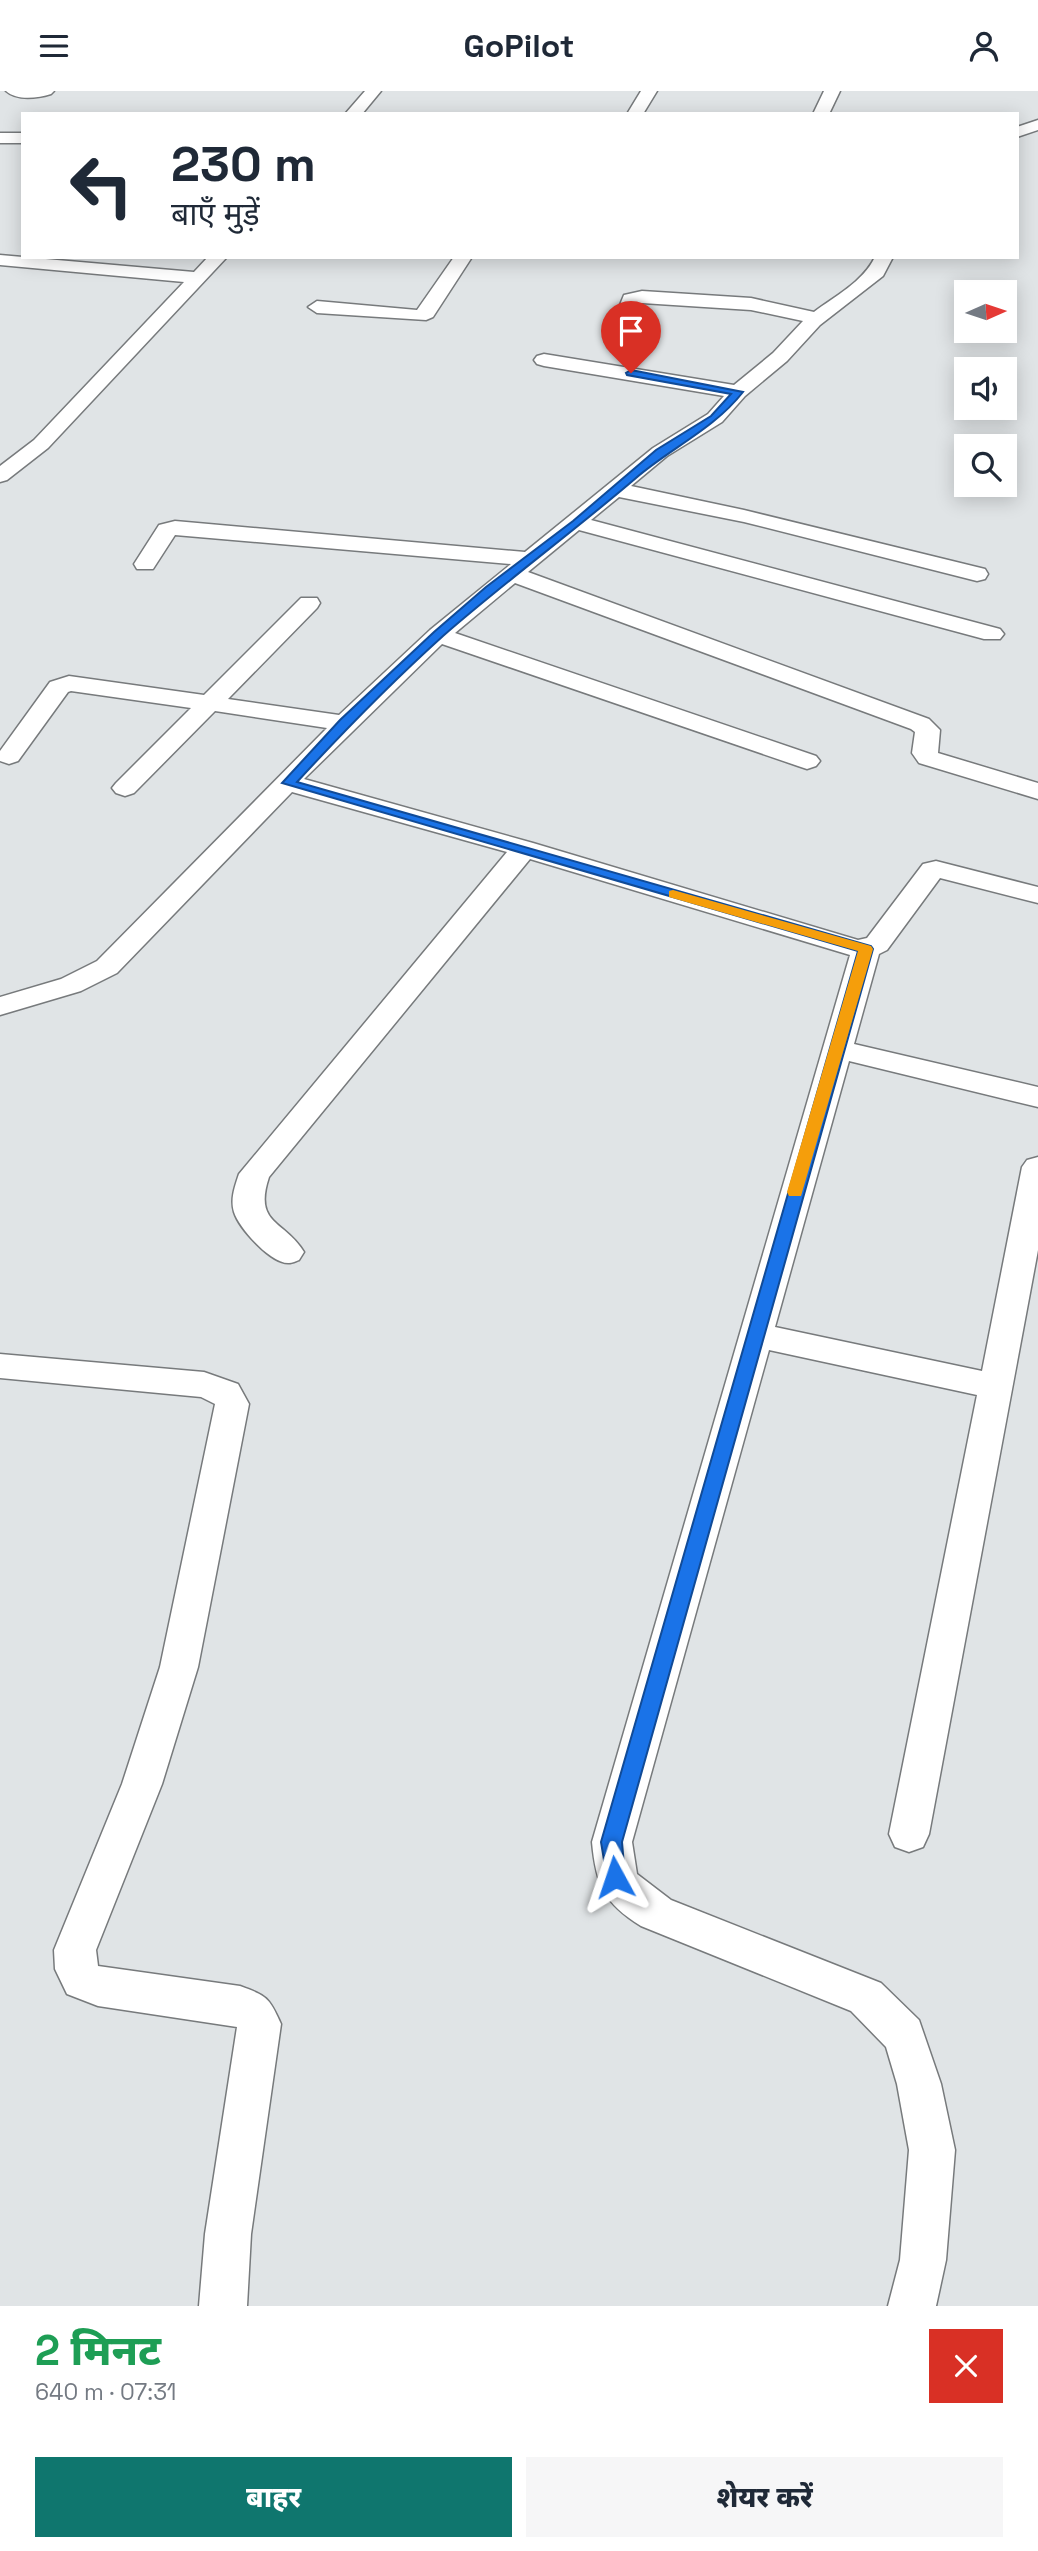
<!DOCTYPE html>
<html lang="hi">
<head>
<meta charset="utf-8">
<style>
	:root { --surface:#fff; --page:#f6f6f7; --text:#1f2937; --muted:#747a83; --accent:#0f766e }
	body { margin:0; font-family:"Space Grotesk","Noto Sans Devanagari",sans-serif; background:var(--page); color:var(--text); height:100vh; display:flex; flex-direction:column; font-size:26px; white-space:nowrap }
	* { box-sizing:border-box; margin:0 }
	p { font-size:23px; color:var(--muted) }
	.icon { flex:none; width:38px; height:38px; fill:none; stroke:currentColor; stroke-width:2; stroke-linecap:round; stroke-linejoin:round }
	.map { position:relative; height:2215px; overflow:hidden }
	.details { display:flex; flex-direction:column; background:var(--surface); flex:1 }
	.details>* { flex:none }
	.guide { position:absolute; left:21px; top:21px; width:998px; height:147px; border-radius:0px; box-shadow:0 4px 18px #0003; background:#fff; color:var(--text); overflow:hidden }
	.needle { width:46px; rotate:87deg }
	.buttons { position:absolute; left:954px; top:189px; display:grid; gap:14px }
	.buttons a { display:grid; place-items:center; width:63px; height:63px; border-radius:0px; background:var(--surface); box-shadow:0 4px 18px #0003; font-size:35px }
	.pin { position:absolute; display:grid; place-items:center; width:60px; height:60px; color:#fff; margin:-72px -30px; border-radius:50% 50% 50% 0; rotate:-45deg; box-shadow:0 0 7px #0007 }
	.pin .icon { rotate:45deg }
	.me { position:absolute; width:77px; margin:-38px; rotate:355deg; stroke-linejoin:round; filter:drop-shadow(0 0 5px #0008) }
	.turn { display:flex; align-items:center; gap:24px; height:147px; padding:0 35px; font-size:32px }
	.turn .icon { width:91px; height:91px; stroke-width:2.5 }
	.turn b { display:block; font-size:49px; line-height:60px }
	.round { display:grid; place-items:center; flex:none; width:74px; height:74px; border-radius:0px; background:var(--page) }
	.headline { display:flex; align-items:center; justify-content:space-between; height:119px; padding:0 35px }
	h1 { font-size:42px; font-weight:800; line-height:52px; color:#1e9e55 }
	.primary-button { display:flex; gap:14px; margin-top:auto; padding:14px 35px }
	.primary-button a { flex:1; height:80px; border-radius:0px; background:var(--accent); color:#fff; font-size:28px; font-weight:800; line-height:80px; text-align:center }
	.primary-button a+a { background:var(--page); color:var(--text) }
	header { display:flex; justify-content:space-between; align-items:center; height:91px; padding:0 35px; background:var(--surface); font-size:32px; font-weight:800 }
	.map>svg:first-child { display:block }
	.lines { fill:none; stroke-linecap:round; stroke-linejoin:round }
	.street-casing { stroke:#777a7c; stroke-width:3 }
	.street { fill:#fff; fill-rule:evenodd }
	.route { fill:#1a73e8; stroke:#114b97; stroke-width:2 }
	.slow { fill:#f59e0b }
</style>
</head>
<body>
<header><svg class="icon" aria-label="menu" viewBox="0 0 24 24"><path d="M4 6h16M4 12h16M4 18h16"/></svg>GoPilot<svg class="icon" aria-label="person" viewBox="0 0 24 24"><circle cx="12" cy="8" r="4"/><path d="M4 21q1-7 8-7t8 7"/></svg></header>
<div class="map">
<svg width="1038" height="2215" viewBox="0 0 1038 2215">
	<rect width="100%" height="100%" fill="#e0e4e6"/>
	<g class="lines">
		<defs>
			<path id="street" d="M6 0H54L51 3C38 7 17 10 6 0Z
				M365 0H381L362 23H345Z
				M641 0H657L643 23H627Z
				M824 0H840L829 23H813Z
				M1038 29V39L1017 46V36Z
				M0 42H23V52H0Z
				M0 164 194 181 208 166H227L48 357 7 389 0 391V375L34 349 184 191 0 174Z
				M454 166H472L433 226 426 229 317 222 308 216 317 210 417 219Z
				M875 166H893L883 185 820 234 787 270 745 305 722 331 667 365 631 395 744 419 985 478 988 483 985 488 977 490 744 431 619 406 591 429 1000 538 1004 543 1000 548H984L579 439 528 481 929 628 940 639 938 662 1038 692V708L919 672 912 662 915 641 911 638 515 492 455 542 816 665 820 670 816 675 807 678 798 675 442 553 304 688 533 752 858 849 867 847 923 773 936 770 1038 796V812L940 787 887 859 879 863 854 953 1038 996V1016L849 970 775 1236 982 1280 1022 1076 1027 1069 1038 1066V1159L929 1743 923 1756 909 1761 895 1756 889 1743 977 1304 769 1259 632 1751 637 1783 671 1809 881 1892 919 1929 941 1993 955 2059 946 2169 936 2215H888L900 2169 909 2059 897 1993 886 1956 851 1920 641 1835C604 1812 596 1794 592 1751L850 864 530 768 269 1086C253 1134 285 1129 304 1161L299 1169C296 1170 292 1172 289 1172 271 1173 239 1137 234 1121 230 1108 235 1095 239 1083L507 761 292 701 117 882 81 900 0 924V906L61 888 97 870 327 637 215 620 134 702 125 705 116 702 112 697 116 692 191 617 71 600 68 601 18 670 9 673 0 670V660L50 591 69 585 204 604 301 507H317L320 512 317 517 228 608 339 624 430 539 511 473 175 444 153 478H137L134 473 159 434 175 430 525 461 653 357 708 323 724 305 544 275 537 273 534 269 537 265 544 263 734 294 773 262 803 230 751 219 642 212H639L633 225 626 227 617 221 624 204 642 200 751 207 814 221C835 205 863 191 875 166Z
				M0 1263 204 1281 238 1293 249 1313 198 1576 162 1693 96 1859 98 1875 240 1895C267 1905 269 1906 281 1933L251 2143 247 2215H199L205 2143 237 1936 98 1915 67 1903 55 1878 54 1859 122 1693 160 1576 215 1313 201 1306 0 1287Z"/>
		</defs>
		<use href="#street" class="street-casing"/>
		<use href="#street" class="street"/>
	</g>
	<path class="route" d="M631 279 743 301C714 338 671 357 636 387 573 441 506 490 443 545 392 591 344 640 297 691L871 855 873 858 622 1751 625 1786 622 1793 615 1796 608 1793 601 1751 858 860 282 692 340 629 434 541 486 496 573 430 656 359 711 325 731 303 627 284 626 282Z"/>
	<path class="slow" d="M673 799 871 855 873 858 801 1105H789L787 1101 858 860 669 806V800Z"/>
</svg>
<div class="buttons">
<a><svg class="needle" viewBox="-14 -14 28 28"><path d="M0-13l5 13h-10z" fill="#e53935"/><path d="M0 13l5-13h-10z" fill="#747a83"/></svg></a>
<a><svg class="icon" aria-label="sound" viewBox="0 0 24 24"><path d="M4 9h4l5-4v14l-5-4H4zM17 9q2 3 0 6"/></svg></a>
<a><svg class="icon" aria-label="search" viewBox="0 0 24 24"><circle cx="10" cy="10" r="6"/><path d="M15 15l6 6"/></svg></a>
</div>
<div class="pin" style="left:631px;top:282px;background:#d93025"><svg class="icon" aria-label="arrive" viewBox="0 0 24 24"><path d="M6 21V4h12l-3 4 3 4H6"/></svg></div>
<svg class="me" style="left:615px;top:1786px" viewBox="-20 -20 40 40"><path d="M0-17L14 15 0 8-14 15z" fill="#1a73e8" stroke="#fff" stroke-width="4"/></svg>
<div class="guide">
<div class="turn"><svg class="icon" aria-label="left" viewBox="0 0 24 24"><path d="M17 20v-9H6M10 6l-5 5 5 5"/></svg><div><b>230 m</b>बाएँ मुड़ें</div></div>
</div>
</div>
<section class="details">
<div class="headline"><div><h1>2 मिनट</h1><p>640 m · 07:31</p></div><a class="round" style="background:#d93025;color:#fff"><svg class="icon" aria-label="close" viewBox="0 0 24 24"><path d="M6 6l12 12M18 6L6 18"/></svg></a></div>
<div class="primary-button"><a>बाहर</a><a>शेयर करें</a></div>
</section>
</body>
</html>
